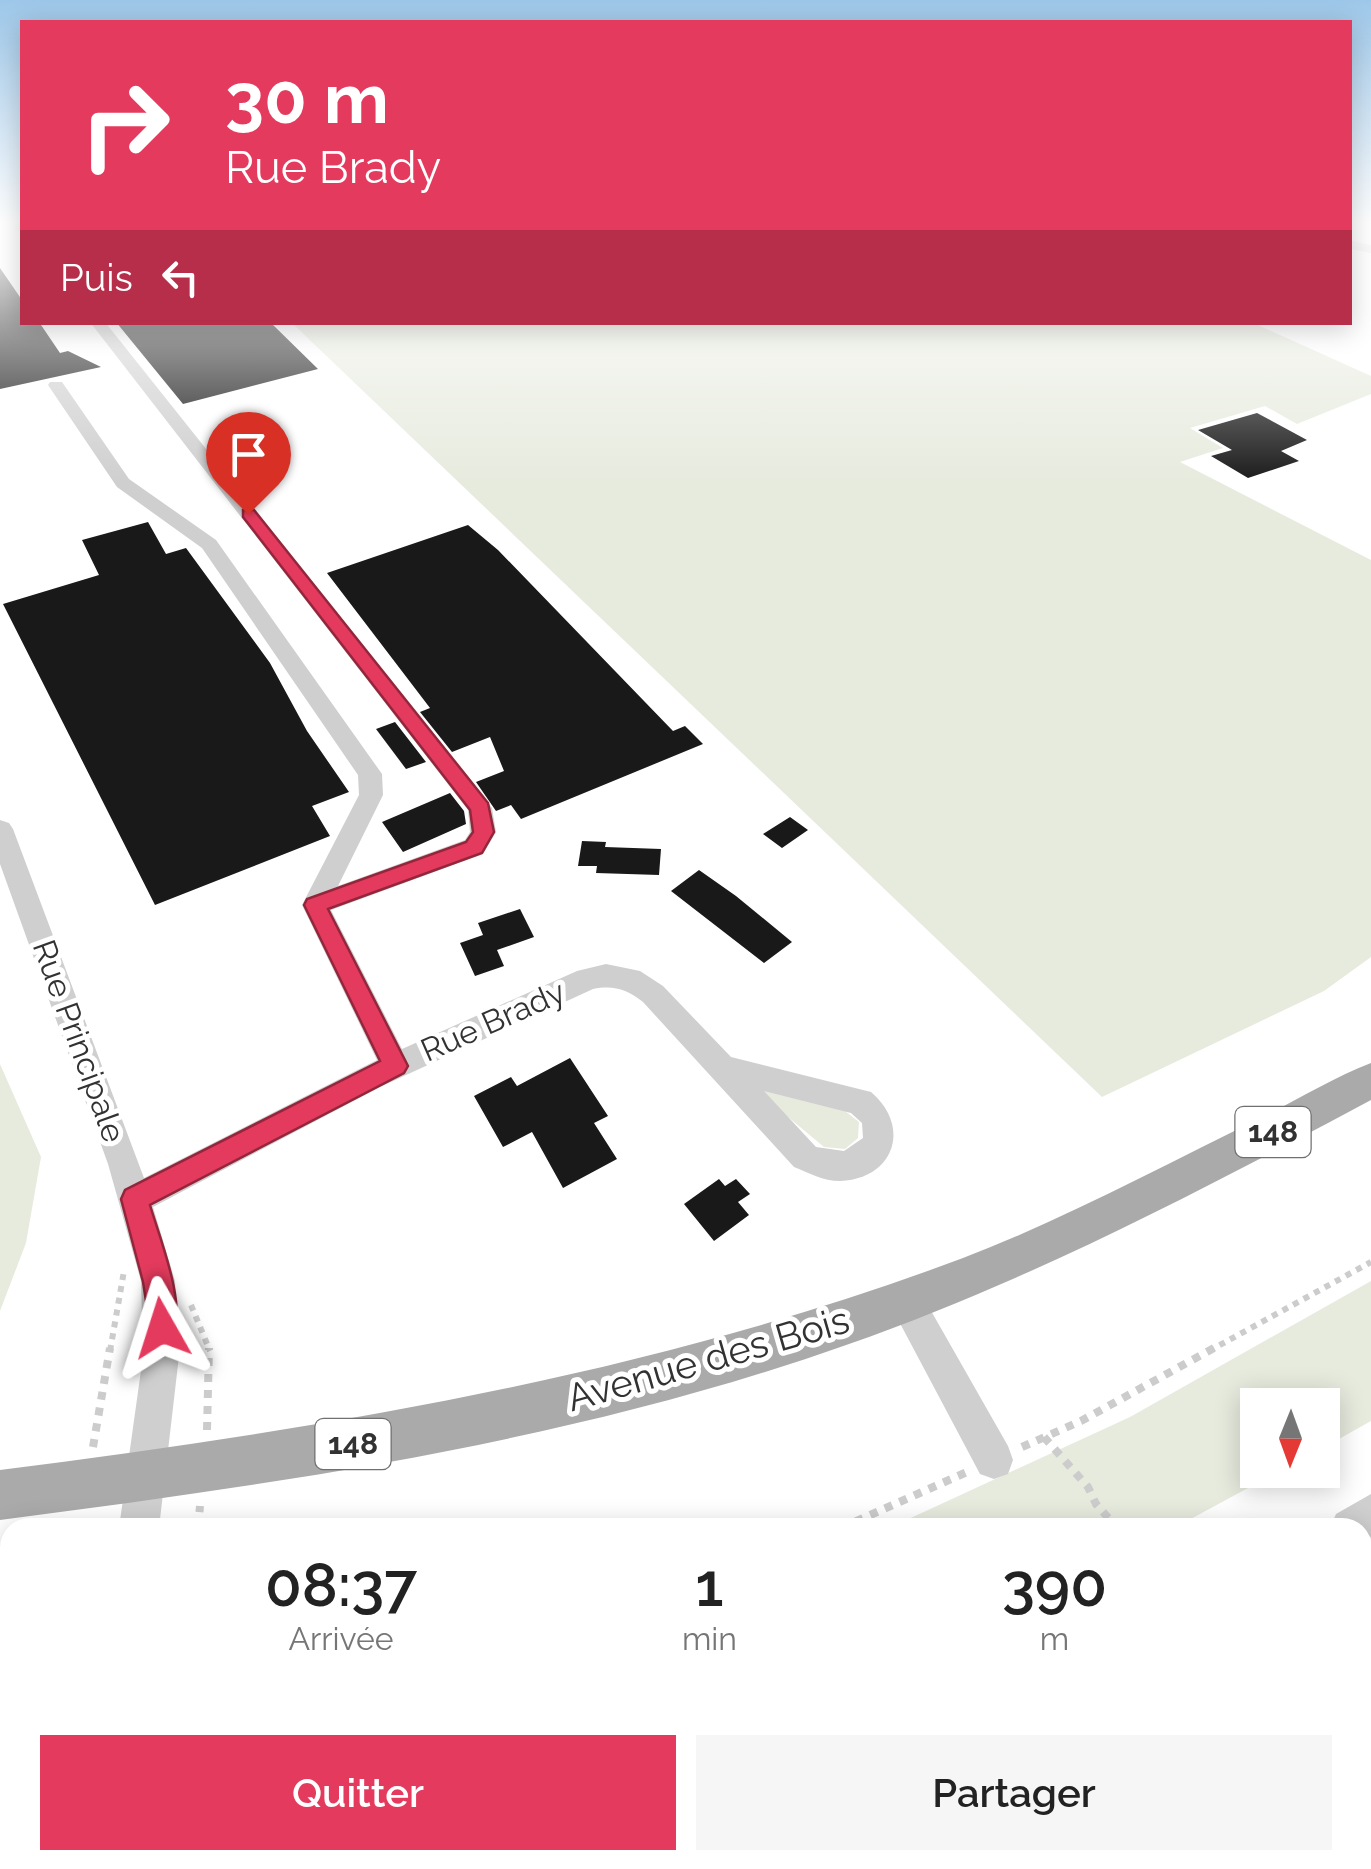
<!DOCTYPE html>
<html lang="fr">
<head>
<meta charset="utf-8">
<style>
	:root { --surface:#fff; --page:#f6f6f6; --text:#222; --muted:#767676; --accent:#e43a5d }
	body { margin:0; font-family:Raleway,sans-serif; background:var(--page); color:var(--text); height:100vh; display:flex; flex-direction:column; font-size:38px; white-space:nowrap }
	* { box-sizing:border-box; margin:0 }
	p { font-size:32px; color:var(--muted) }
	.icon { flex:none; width:55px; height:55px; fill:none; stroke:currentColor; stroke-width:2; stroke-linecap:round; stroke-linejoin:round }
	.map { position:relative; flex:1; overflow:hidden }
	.sheet { position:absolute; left:0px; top:1518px; width:1372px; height:352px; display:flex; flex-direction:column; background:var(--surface); border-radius:30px 30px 0 0; box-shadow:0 5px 25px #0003 }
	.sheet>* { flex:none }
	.banner { position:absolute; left:20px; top:20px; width:1332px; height:305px; border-radius:0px; box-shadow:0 5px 25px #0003; background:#e43a5d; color:#fff; overflow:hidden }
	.needle { width:65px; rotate:181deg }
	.fabs { position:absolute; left:1240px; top:1388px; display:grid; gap:20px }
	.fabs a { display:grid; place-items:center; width:100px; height:100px; border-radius:0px; background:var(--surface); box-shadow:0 5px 25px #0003; font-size:50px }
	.pin { position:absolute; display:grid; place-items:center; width:85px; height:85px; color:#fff; margin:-102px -42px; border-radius:50% 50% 50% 0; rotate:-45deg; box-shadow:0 0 10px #0007 }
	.pin .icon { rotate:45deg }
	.me { position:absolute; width:110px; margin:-55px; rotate:354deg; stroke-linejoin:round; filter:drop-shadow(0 0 8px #0008) }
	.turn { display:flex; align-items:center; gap:35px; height:210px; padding:0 40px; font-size:45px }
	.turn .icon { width:130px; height:130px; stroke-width:2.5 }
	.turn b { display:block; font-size:70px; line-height:85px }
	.then { display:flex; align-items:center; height:95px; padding:0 40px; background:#0003; gap:20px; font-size:38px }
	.eta { display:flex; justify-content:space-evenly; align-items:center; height:170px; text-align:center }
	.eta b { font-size:60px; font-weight:600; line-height:70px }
	.action { display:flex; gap:20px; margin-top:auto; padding:20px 40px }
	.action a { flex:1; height:115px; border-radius:0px; background:var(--accent); color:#fff; font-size:40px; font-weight:600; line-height:115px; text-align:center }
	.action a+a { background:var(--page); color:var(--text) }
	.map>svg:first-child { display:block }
	.green { fill:#e7ebde }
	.building { fill:#191919 }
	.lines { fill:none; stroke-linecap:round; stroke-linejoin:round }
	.path-far1 { stroke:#ccc; stroke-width:6; stroke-dasharray:6 6; stroke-linecap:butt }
	.path { stroke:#ccc; stroke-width:8; stroke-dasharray:8 8; stroke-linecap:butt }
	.minor { fill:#cfcfcf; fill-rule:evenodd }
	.major { fill:#aaa; fill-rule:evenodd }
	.route { fill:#e43a5d; stroke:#94263c; stroke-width:2.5 }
	.labels { text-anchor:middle; stroke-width:10; stroke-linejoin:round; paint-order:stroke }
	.shield { fill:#fff; stroke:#707070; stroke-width:2.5 }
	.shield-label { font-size:30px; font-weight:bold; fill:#323232 }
	.street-label { font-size:32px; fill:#323232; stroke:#fff }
	.near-street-label { font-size:38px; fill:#323232; stroke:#fff }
</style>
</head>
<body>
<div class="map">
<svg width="1371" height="1869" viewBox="0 0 1371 1869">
	<rect width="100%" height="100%" fill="#fff"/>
	<path class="green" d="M1251 322 1371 376V394L1297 424 1265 406 1190 428 1223 448 1180 462 1371 560V957L1324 991 1102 1097 292 323Z
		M0 1064 41 1157 26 1243 0 1311Z
		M763 1088 845 1111 859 1122 858 1138 845 1149 824 1147 758 1092Z
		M1371 1281V1421L1323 1448 1322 1405H1258V1470H1281L1176 1527 889 1528 1130 1417Z"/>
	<path class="building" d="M0 268 22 300V322H39L60 353 68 351 101 367 0 389Z
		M116 322H270L318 369 183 404Z
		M1257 413 1307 440 1281 451 1299 461 1248 478 1211 456 1232 450 1198 430Z
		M148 522 166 554 186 548 270 663 307 731 349 792 312 806 330 836 155 905 3 604 99 575 82 540Z
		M468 525 498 550 673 731 685 726 703 744 521 819 511 805 496 811 476 782 504 771 490 737 452 752 420 712 430 708 327 573Z
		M395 722 426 762 406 769 376 729Z
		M450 793 464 811 466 824 403 852 382 822Z
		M790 817 808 830 782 848 763 834Z
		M582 841 606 842 605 847 661 849 659 875 596 873 597 866H578Z
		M699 870 736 896 792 942 764 963 671 891Z
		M520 909 534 937 497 950 504 966 475 976 460 943 483 935 478 923Z
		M570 1058 608 1116 594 1123 617 1159 563 1188 532 1132 503 1147 474 1096 511 1077 517 1086Z
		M719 1179 725 1186 736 1179 750 1194 738 1202 749 1215 714 1241 684 1204Z"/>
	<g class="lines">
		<path class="path-far1" d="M191 1305 210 1351
			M110 1351 124 1271
			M1209 1351 1371 1262"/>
		<path class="path" d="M207 1430 209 1348
			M1044 1437 1088 1487 1096 1504 1117 1528
			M93 1447 110 1348
			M1022 1447 1081 1421 1214 1348
			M198 1528 200 1506
			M841 1528 967 1472"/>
		<path class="minor" d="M12 222H22V232L17 231Z
			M1350 241 1371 245V253L1350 249Z
			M90 322H105L492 808 496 832 483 854 331 910 402 1049 577 971 606 964 640 971 663 986 731 1057 871 1092C912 1127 894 1179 840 1181 823 1181 809 1173 794 1167L643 1002C626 989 614 985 593 989L380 1087 153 1207 175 1281 179 1356 159 1528H119L143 1356 141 1281 108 1164 0 864V820L9 823 13 829 144 1178 377 1060 302 905 359 795 358 775 202 548 117 487 48 385 50 382H62L129 479 216 540 382 774 383 795 338 886 465 840 470 832 468 810ZM764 1091 851 1113 862 1123 863 1138 844 1151 816 1147Z
			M906 1283 918 1288 1008 1446 1013 1460 1008 1474 994 1479 980 1474 894 1312 888 1300 894 1288Z
			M1371 1494V1537L1362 1543V1528H1330L1336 1514Z
			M1362 1759 1371 1762V1814L1362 1810Z
			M62 1860H108V1869H62Z
			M292 1860H363L360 1869H289Z"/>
		<path class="major" d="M1371 1063V1100L1328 1123C1173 1205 1015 1286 849 1344 576 1441 286 1483 0 1520V1470C328 1428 652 1375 963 1258 1065 1219 1164 1165 1263 1117 1299 1099 1334 1077 1371 1063Z"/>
	</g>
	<linearGradient id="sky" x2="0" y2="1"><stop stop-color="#9dc7e9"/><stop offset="0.46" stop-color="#fff"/><stop offset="1" stop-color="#fff" stop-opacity="0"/></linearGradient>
	<rect width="1371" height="484" fill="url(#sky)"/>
	<path class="route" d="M243 510H254L488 803 494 832 482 853 328 909 408 1066 404 1073 150 1205C160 1239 187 1305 173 1339L162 1343 152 1339 143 1282 121 1199 125 1190 380 1061 304 905 307 899 466 842 473 832 470 810 243 517Z"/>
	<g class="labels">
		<g class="shield">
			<rect x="1235.5" y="1107" width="75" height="50" rx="8"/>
			<rect x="315.5" y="1419" width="75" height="50" rx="8"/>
		</g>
		<g class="shield-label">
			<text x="1273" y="1142">148</text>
			<text x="353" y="1454">148</text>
		</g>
		<g class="street-label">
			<text transform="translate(493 1021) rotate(-24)" y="11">Rue Brady</text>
			<text transform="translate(79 1041) rotate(70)" y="11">Rue Principale</text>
		</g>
		<g class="near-street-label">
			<text transform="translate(708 1359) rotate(-16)" y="13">Avenue des Bois</text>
		</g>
	</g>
</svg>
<div class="fabs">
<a><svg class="needle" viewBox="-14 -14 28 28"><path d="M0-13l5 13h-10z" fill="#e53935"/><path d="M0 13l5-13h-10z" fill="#767676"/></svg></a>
</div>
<div class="pin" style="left:248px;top:514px;background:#d93025"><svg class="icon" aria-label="arrive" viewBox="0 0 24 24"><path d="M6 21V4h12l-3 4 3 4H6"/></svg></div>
<svg class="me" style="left:162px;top:1328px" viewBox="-20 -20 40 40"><path d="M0-17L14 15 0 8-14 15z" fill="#e43a5d" stroke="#fff" stroke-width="4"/></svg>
<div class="banner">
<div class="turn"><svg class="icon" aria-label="right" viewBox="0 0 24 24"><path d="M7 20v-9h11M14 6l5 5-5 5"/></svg><div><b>30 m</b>Rue Brady</div></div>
<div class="then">Puis<svg class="icon" aria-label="left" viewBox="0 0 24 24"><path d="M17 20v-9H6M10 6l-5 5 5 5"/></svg></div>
</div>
<section class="sheet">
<div class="eta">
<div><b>08:37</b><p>Arrivée</p></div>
<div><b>1</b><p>min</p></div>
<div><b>390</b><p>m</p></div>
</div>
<div class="action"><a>Quitter</a><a>Partager</a></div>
</section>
</div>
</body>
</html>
